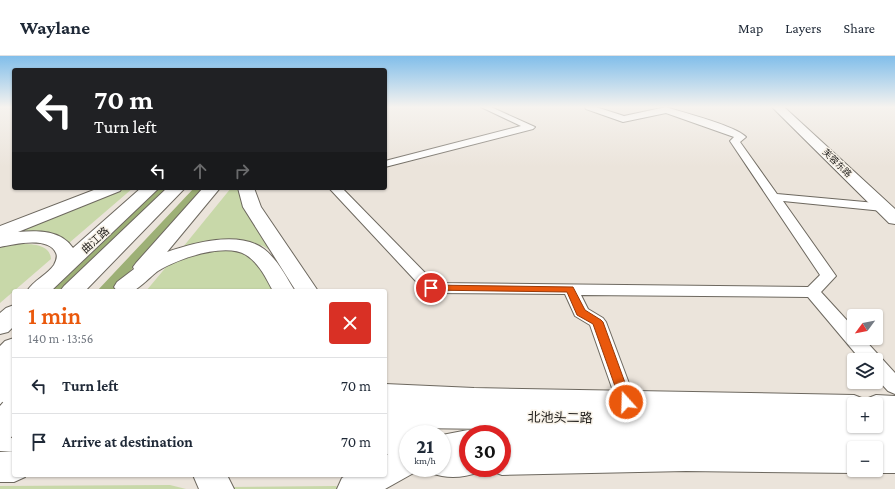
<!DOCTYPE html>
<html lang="en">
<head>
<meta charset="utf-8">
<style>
	:root { --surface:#fff; --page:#f6f6f7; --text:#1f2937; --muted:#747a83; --line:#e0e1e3; --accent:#ea580c }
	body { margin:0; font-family:"Crimson Pro","Noto Sans SC",serif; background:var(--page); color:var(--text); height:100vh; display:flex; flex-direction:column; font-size:15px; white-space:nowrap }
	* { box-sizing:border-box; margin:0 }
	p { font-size:13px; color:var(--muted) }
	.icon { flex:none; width:22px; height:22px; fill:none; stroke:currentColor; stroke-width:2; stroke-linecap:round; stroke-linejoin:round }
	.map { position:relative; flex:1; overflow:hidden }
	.sheet { position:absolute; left:12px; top:233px; width:375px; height:188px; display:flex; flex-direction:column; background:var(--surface); border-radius:4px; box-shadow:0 1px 3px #0004 }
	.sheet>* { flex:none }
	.top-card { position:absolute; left:12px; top:12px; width:375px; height:122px; border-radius:4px; box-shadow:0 1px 3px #0004; background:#202124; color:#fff; overflow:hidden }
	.needle { width:26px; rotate:238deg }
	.tools { position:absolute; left:847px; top:253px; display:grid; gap:8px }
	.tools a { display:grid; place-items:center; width:36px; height:36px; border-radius:4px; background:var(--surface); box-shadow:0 1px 3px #0004; font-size:20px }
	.speed { position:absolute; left:399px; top:369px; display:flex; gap:8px; font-size:20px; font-weight:700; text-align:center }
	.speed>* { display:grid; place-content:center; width:52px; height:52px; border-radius:50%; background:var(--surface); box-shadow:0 1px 3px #0004; line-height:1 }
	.speed small { font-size:10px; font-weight:400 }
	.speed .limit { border:6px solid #d22; background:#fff; color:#111 }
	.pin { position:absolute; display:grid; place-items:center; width:34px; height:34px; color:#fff; margin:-17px; border:2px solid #fff; border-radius:50%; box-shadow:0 1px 4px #0007 }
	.me { position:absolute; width:44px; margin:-22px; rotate:340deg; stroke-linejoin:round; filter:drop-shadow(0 0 3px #0008) }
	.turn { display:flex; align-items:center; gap:14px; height:84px; padding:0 16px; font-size:18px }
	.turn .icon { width:52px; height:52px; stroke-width:2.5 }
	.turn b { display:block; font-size:28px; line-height:34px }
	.lanes { display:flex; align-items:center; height:38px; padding:0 16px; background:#0003; justify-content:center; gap:20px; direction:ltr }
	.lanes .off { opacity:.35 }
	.round { display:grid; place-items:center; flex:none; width:42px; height:42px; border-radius:4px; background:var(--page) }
	.overview { display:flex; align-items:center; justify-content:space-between; height:68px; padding:0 16px }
	h1 { font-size:24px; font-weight:600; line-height:30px; color:var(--accent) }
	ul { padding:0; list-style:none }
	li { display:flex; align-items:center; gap:12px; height:56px; padding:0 16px; border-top:1px solid var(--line) }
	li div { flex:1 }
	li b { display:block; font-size:15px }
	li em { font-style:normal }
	header { display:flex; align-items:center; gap:24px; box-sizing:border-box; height:56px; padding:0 20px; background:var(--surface); border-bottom:1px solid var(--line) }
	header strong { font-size:19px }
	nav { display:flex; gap:22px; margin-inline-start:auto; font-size:14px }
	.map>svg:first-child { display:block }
	.green { fill:#c8d8a9 }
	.forest { fill:#9db076 }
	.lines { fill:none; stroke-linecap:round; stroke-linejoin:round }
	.street-casing { stroke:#6d685f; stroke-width:2 }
	.secondary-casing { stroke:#6d685f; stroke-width:2 }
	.highway-casing { stroke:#6d685f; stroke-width:2 }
	.street { fill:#fff; fill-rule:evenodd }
	.secondary { fill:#fff; fill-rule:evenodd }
	.highway { fill:#fff; fill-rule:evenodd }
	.secondary-bridge-casing { stroke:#6d685f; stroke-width:31; stroke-linecap:butt }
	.secondary-bridge { stroke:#fff; stroke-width:29 }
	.route { fill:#ea580c; stroke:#983908 }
	.labels { text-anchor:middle; stroke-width:3; stroke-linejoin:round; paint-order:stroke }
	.far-street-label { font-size:9px; fill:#201e1b; stroke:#f8f2e8 }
	.street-label { font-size:11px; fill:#201e1b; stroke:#f8f2e8 }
	.near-street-label { font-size:13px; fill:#201e1b; stroke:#f8f2e8 }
</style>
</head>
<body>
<header>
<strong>Waylane</strong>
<nav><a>Map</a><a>Layers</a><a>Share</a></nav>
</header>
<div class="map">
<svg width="895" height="433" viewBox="0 0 895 433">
	<rect width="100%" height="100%" fill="#ebe4db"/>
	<path class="green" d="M117 132H133L69 187 62 182 0 179Z
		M231 132H240L273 196 263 190 242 184 183 191Z
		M20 188C32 188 50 188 51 203L0 247V191Z
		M228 192 252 200 279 235H146L172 204 180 201Z
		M170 429 186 433H0V430Z
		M336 430 340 433H226L228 431Z"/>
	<path class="forest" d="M159 132H171L64 235H49Z
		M194 132H206L112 235H97Z"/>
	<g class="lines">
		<defs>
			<path id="street" d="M481 51H491L535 71 533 73 385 111V105L521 70Z
				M585 51H596L624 60 666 51 669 52C685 57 736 70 746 81L740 86 777 138 887 148 889 151 887 154 883 155 783 145 836 220 821 236 854 272V282H863L895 317V338L888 335 876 322V304H861L808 241 581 239 588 253 603 262 606 266 636 346 633 352 626 354 619 352 590 269 575 260 565 238 431 237 425 235 329 132H342L435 227 808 231 820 219 730 85 734 81 666 57 623 66 586 53Z"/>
			<path id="secondary" d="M772 51H784L895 153V168L889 167Z
				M99 132H122L120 135 18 176C38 174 61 174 73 192L141 132H159L51 235H27C34 224 47 219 54 209 56 205 58 201 56 197 49 180 14 188 0 191V170Z
				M203 132H220L167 196C193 187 239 174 264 193 278 204 286 221 295 235H273C266 222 259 207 246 199 225 186 177 203 158 215 152 219 138 234 132 235 127 236 122 235 117 235L114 231 117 226 134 213 133 211 136 207Z
				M238 132H254L261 151 318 235H296L243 151Z
				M14 249V270L8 276 0 278V257L6 252Z
				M0 326 14 327V349L0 348Z
				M385 328 474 332 854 339 864 343 865 344 866 343 876 339 895 340V417H876L867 414H876V392H854V414H863L854 417 686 415 502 419 491 415 489 412H502V378H489L493 373 413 372 419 375 420 378H408V412H420L419 414 385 433H337L342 422 347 419H385V400L388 398H385ZM854 348H876V370H854Z
				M0 369 14 370V396L0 395Z
				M468 374 479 378H468V412H481L479 416C463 422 447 423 431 417L428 412H442V379Z
				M0 396H14V419H26L25 421 14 426H0Z
				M193 419H227L234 433H199Z"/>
			<path id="highway" d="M167 132H185L85 235H60L64 230Z
				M14 282V330L10 334 0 337V290L5 285Z"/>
		</defs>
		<use href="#street" class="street-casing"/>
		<use href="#secondary" class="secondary-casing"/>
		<use href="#highway" class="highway-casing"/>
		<use href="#street" class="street"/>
		<use href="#secondary" class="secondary"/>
		<use href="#highway" class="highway"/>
		<defs>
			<path id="secondary-bridge" d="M0 372 14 356"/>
		</defs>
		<use href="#secondary-bridge" class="secondary-bridge-casing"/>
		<use href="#secondary-bridge" class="secondary-bridge"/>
	</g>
	<linearGradient id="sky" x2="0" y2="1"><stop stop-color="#81beea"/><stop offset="0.46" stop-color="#f6f3ef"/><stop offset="1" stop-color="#f6f3ef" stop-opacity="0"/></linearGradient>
	<rect width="895" height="111" fill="url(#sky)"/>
	<path class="route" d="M431 229 573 231 585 254 601 264 603 266 632 346 630 350 626 351 622 350 593 268 577 259 567 236 428 234 426 232Z"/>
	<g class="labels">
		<g class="far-street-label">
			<text transform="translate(837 107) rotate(44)" y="3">芙蓉东路</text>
		</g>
		<g class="street-label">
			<text transform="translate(95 184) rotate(-42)" y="4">曲江路</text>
		</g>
		<g class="near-street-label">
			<text transform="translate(560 361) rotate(1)" y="5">北池头二路</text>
		</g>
	</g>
</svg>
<div class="tools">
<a><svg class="needle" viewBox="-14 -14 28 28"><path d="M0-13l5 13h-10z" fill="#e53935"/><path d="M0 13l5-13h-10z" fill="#747a83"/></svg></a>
<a><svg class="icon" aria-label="layers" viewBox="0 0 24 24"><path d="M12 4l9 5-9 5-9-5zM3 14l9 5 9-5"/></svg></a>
<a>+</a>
<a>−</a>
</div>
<div class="speed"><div>21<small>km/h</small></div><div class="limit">30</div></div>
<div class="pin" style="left:431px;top:232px;background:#d93025"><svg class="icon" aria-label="arrive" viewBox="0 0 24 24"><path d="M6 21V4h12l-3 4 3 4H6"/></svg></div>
<svg class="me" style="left:626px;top:346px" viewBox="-20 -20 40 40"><circle r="17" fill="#ea580c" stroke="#fff" stroke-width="3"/><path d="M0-11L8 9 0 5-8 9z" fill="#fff"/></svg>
<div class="top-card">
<div class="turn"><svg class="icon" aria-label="left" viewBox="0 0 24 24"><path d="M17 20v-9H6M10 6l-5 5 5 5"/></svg><div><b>70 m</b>Turn left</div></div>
<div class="lanes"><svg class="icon" aria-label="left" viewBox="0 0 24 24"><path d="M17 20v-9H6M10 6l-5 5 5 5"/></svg><svg class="icon off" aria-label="ahead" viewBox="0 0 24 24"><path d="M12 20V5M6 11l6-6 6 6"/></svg><svg class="icon off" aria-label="right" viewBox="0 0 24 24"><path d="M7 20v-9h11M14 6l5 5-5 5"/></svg></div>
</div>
<section class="sheet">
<div class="overview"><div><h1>1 min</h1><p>140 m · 13:56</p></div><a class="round" style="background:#d93025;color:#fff"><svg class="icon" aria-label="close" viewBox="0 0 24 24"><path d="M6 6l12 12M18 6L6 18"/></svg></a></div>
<ul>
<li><svg class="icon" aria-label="left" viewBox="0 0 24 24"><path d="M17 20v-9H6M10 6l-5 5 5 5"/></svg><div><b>Turn left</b></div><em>70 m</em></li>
<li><svg class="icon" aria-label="arrive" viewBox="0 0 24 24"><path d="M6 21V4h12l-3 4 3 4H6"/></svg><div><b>Arrive at destination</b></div><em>70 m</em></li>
</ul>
</section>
</div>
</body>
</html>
